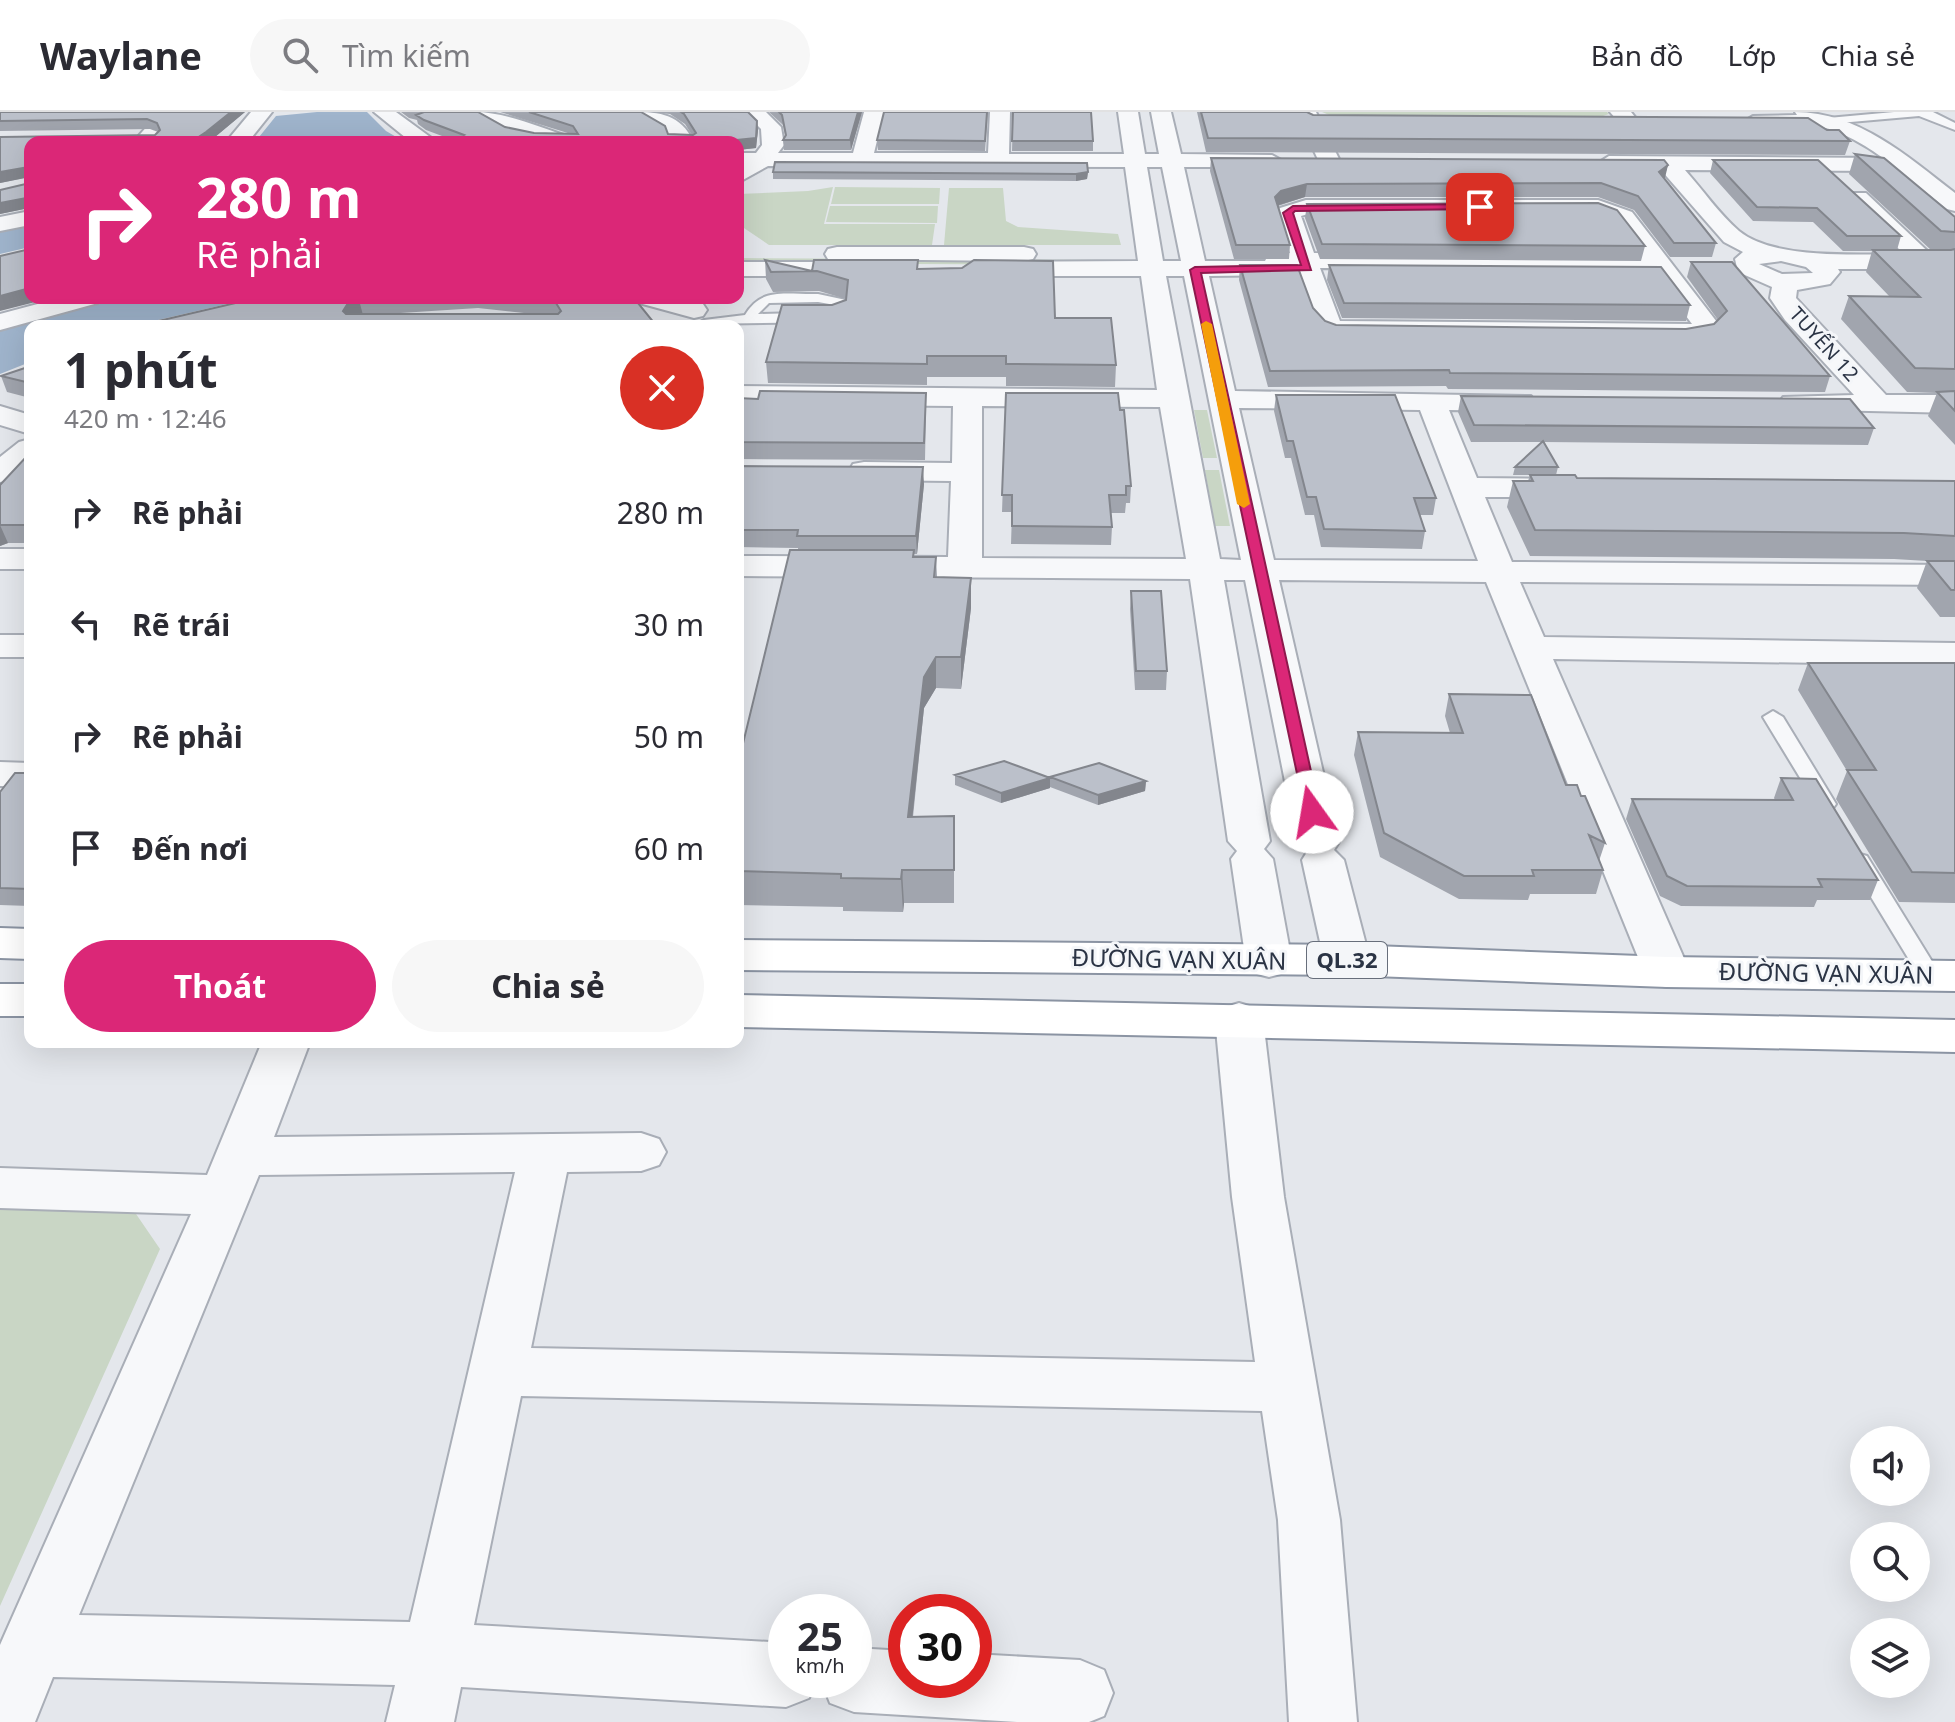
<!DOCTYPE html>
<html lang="vi">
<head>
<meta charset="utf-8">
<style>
	:root { --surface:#fff; --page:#f7f7f7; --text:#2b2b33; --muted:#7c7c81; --line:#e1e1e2; --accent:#db2777 }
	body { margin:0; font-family:"Noto Sans",sans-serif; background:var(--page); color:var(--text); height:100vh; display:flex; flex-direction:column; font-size:30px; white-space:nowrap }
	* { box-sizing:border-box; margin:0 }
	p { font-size:26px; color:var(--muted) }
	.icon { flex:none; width:44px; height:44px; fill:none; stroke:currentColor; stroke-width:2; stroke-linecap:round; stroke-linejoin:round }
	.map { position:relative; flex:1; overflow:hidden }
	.drawer { position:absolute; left:24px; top:208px; width:720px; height:728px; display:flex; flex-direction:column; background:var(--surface); border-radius:16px; box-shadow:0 8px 32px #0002 }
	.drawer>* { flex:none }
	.banner { position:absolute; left:24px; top:24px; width:720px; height:168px; border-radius:16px; box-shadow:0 8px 32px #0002; background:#db2777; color:#fff; overflow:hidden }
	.buttons { position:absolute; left:1850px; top:1314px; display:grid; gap:16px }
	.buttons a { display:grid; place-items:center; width:80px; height:80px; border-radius:50%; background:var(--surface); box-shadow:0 8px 32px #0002; font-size:40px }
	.speed { position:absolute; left:768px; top:1482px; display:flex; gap:16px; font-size:40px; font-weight:700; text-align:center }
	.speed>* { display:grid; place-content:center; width:104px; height:104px; border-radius:50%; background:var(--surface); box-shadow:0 8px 32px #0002; line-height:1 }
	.speed small { font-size:20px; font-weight:400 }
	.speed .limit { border:12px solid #d22; background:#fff; color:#111 }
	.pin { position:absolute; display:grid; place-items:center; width:68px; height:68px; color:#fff; margin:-34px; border-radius:16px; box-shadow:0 4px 12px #0006 }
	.me { position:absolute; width:88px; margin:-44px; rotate:347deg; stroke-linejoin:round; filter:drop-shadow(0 0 6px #0008) }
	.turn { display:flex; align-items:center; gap:28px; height:168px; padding:0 40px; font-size:36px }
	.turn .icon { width:104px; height:104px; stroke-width:2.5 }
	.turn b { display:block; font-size:56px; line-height:68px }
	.round { display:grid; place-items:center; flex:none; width:84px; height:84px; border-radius:42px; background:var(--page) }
	.head { display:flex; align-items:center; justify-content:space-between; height:136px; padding:0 40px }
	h1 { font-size:48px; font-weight:700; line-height:60px }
	.primary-button { display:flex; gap:16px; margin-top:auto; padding:16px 40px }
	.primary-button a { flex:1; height:92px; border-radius:48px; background:var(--accent); color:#fff; font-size:32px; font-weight:700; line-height:92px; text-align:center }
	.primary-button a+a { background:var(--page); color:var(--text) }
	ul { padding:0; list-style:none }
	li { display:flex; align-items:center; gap:24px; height:112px; padding:0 40px }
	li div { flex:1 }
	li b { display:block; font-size:30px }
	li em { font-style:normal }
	header { display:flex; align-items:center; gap:48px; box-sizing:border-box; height:112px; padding:0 40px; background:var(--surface); border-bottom:2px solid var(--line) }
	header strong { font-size:38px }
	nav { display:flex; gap:44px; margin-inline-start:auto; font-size:28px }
	.search { width:560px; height:72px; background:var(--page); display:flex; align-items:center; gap:20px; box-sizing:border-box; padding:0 28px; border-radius:44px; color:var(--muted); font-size:30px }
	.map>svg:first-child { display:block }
	.green { fill:#c9d6c5 }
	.water { fill:#9fb4cc }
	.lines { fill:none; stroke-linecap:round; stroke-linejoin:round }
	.service-casing { stroke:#a9aeb7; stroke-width:4 }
	.minor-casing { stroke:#a9aeb7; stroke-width:4 }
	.trunk-casing { stroke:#8b94a3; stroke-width:4 }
	.service { fill:#f7f8fa; fill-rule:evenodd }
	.minor { fill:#f7f8fa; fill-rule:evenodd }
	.trunk { fill:#fff; fill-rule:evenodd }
	.wall { fill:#a1a5ae; fill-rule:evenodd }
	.shaded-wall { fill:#83868d }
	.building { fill:#bbc0ca; stroke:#83868d; stroke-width:2 }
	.route { fill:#db2777; stroke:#8e194d; stroke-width:2 }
	.slow { fill:#f59e0b }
	.labels { text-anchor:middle; stroke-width:6; stroke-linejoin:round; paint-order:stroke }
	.far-street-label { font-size:20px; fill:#2b3445; stroke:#f4f6f9 }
	.shield { fill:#f4f6f9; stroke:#676e7b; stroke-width:2 }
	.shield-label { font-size:22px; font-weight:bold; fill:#2b3445 }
	.street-label { font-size:24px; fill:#2b3445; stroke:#f4f6f9 }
</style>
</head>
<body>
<header>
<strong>Waylane</strong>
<div class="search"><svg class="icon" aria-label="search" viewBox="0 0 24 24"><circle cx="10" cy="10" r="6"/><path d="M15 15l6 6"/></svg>Tìm kiếm</div>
<nav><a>Bản đồ</a><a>Lớp</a><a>Chia sẻ</a></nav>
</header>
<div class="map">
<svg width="1955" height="1610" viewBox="0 0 1955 1610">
	<rect width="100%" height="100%" fill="#e4e7ec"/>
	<path class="green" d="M1322 0H1607L1609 2 1597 6 1334 5Z
		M833 75 824 112H935L932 133H769L738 112V82L808 79Z
		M835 75 940 76 939 92H831Z
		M949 76H1003L1006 109 1018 115 1118 122 1121 133H944Z
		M830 94H938L937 111 826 110Z
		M738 146 1115 148 1122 150 1115 153 738 151Z
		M1194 298H1207L1217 346H1203Z
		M1205 358H1219L1230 414H1215Z
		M0 1096 134 1099 160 1137 0 1494Z"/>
	<path class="water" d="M317 0H367L386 19 405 30H255L276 4Z
		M30 113V135L0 142V119Z
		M122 186H253L132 214H30V250L0 262V219Z"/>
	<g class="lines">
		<defs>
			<path id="service" d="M1894 0H1933L1955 11V18L1919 4 1828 12 1823 9 1828 6Z
				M818 182 846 188V205L833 210 697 212 704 208 745 203C762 174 787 183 818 182ZM818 190 835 193 834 200 758 202 769 191Z
				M1773 599 1783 605 1836 692 1833 696 1826 698 1816 692 1763 605Z
				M1860 742 1867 744 1941 864 1938 869H1922L1919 864 1849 749Z"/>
			<path id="minor" d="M160 0H180L171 15 156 30H133Z
				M251 0H272L248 30H226Z
				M374 0H396L437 30H411Z
				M474 0C507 0 541 16 573 26L577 30C544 30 496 27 474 0Z
				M632 0C661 0 680 2 694 30H672L668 21Z
				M744 0H766L781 15 784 33 778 41H853L864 0H884L874 41H988L990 0H1010L1009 42H1124L1118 0H1138L1145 42H1159L1151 0H1171L1181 42 1272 43 1283 49 1272 55H1184L1205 149H1265L1268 143 1290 141 1276 101 1280 96 1306 88H1598L1632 100 1720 214 1709 225 1682 230 1334 225C1308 219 1305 186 1297 163L1209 164 1235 279 1531 284 1535 290 1531 296 1521 299 1449 298 1477 366 1571 367 1582 369 1587 376 1582 383 1571 385H1485L1512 450 1955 453V473L1520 470 1544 525 1955 531V553L1553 547 1690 860 1683 871 1667 875 1651 871 1644 860 1486 470 1279 468 1339 730 1334 738 1344 748 1370 848 1363 859 1347 863 1331 859 1324 848 1302 748 1307 740 1297 730 1245 468H1224L1270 729 1264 737 1273 747 1292 850 1285 861 1269 865 1253 861 1246 850 1231 747 1237 739 1228 729 1190 467 738 464V444L948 445 951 369 864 368 853 366 849 359 853 352 864 350 952 351 953 294 738 292V274L1157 278 1141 164H992L983 162 980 157 983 152 992 150 1138 149 1125 55 768 54 741 69 738 68V41H756L762 33 761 17ZM1147 55H1162L1181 149H1163ZM1308 102H1595L1616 110 1640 143 1314 141 1301 104ZM1320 156 1651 157 1692 212 1340 209ZM1166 164H1184L1241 448 1220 447ZM982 294 1160 295 1186 447 982 446ZM1239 296 1420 298 1478 449 1274 448Z
				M1296 0H1316L1340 49 1337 54H1321Z
				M1610 0H1631L1639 10 1629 16 1622 14Z
				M1795 0C1858 0 1907 44 1955 81V99L1947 97 1899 59 1685 58C1703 78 1719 102 1739 119 1774 148 1859 142 1904 142L1847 86 1850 81H1866L1939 150 1936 155 1927 157H1838L1840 160 1830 172 1797 178 1796 186 1886 283H1955V301L1783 297 1779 291 1783 285 1854 283 1785 208 1770 186 1772 175 1738 160 1735 147 1743 140 1724 130 1661 58H1609L1598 51 1609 44 1883 46C1867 34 1841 19 1822 15 1802 12 1755 24 1743 10L1753 4 1797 3ZM1781 149 1806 155 1813 161 1782 162 1759 152Z
				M30 99V113L0 119V105Z
				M837 135H1024L1033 137 1036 142 1033 147 1024 149 828 147 825 142 828 137Z
				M738 150H872L881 152 884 157 881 162 872 164H738Z
				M60 186H102L98 191 0 218V202Z
				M635 186H678L703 192 707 198 703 204 694 206 639 191Z
				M0 294 30 303V322L0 313Z
				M30 327V351L11 368 0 370V345L19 330Z
				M0 437H30V457H0Z
				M0 523H30V545H0Z
				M0 650 30 651V675L0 674Z
				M1239 891 1256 896 1263 907 1284 1085 1340 1408 1357 1610H1289L1278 1408 1262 1299 521 1284 474 1513 786 1531V1568H817L809 1586 786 1595 461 1575 454 1610H386L395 1573 53 1565 35 1610H0V1533L191 1102 0 1096V1056L207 1063 262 930H310L274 1025 641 1021 659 1027 666 1040 659 1053 641 1059 567 1060 531 1236 1255 1250 1232 1085 1215 907 1222 896ZM515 1060 410 1510 79 1503 259 1063Z
				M854 1536 906 1539V1568H974V1542L1080 1548 1104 1558 1113 1581 1104 1604 1089 1610H1017L854 1600 830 1591 821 1568H854Z"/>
			<path id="trunk" d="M0 816 30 817V847L0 846Z
				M738 828 1347 833 1667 845 1955 849V879L1667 875 1347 863 738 858Z
				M0 872H30V904H0Z
				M738 883 1955 908V940L738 915Z"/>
		</defs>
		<use href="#service" class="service-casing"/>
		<use href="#minor" class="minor-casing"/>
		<use href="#trunk" class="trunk-casing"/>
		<use href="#service" class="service"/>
		<use href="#minor" class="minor"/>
		<use href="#trunk" class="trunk"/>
	</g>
	<path class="wall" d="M0 0H245L209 30H30V101L29 96 0 102V78L30 71 29 65 0 71V25L155 23 158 20 150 17 0 19Z
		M401 0H478L505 15 534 21 571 22 500 0H641L668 22 692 23 685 12 670 2 651 0H748L757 9 758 18 756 36 738 38V30H458L426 18 418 12 417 8 409 6Z
		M769 0H862L851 38H784L783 28 785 24 783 13Z
		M884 0H988L985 39 878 38 877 28Z
		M1013 0 1093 29V39H1012Z
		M1197 0H1310L1308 1 1313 3 1827 18 1850 29 1845 43 1206 40Z
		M1855 42 1955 105V333L1928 304 1937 281 1907 280 1841 207 1849 184 1890 185 1866 160 1872 139H1843L1813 110 1753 109 1710 61 1713 48 1901 124 1897 138H1931L1849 62Z
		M1211 46 1668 53 1664 66 1716 131 1712 145H1670L1634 98 1598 85H1305L1278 94 1290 133 1289 147H1234L1210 59Z
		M773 60H1088L1087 67 1076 69 773 67Z
		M1307 92 1645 134 1641 149 1320 147 1305 106Z
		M765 148 812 159 918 157 1055 206 1116 253 1115 275 1006 274V265H927V273L768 271 766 250 832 193 846 187 819 179 773 180 766 167Z
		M1691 150 1830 264 1825 280 1448 277 1446 274 1268 275 1239 168 1240 153 1313 196 1325 209 1336 213 1686 217 1714 212 1718 208 1687 165Z
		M1329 153 1690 193 1686 209 1342 206 1327 168Z
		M257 186H614L655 212V214H137ZM478 196 533 202H385Z
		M30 249V286L7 280 1 264 25 256Z
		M1006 281 1131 374 1130 391H1126L1125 401H1111L1112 415 1111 433 1011 432 1012 400H1002Z
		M1276 283 1436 386 1433 403H1420L1425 419 1422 437 1321 435 1314 403H1305L1291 346H1285L1274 299Z
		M1461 284 1874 316 1868 333 1544 330 1558 355 1556 363 1577 366 1955 369V505H1940L1917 476 1927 449 1894 447 1530 444 1507 395 1513 369H1528L1530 363H1513L1515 355 1542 330H1471L1458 300Z
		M738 286 926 297 925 348 738 347Z
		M30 338V431H8L0 434V373L29 342Z
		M738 354 924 372 917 442H914V445H936L937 465 971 466V496L961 577 936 576 924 596 913 705 954 704V791H904L903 800 843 799V795L738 793V652L798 438V436L738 435Z
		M1131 479 1167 559 1166 578H1135L1130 497Z
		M1808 551H1955V791L1899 790 1836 687 1847 659 1798 578Z
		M1449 582 1566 673 1605 731 1599 749 1603 758 1596 782H1530L1528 788 1459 787 1380 745 1354 643 1358 620 1450 621 1445 604Z
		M30 661V794L0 793V680Z
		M955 663 1050 666V676L1001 691 955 673Z
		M1050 665 1146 669 1145 679 1098 693 1050 675Z
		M1781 666 1878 768 1870 788H1817L1814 795 1681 794 1660 784 1626 707 1632 687 1775 688 1774 686Z"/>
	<path class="shaded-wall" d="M231 0H245L209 30H191Z
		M858 0H862L851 38 850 28Z
		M757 9 758 18 756 36 738 38V30H736Z
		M1668 53 1665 66 1656 73 1659 60Z
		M29 55 30 65 0 71V60Z
		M1088 60 1087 67 1076 69V62Z
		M1307 72 1305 85 1279 93 1274 99 1275 85 1281 79Z
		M26 86 29 96 0 102V91Z
		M30 176V186H51L0 199V184Z
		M359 188 363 203 352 206 343 199 348 191Z
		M923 355 924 372 917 442 916 424Z
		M0 413 8 431 0 434Z
		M971 466V496L961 577V545Z
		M936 545V576L924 596 909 737 908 705 924 565Z
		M1050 666V676L1001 691V681Z
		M1146 669 1145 679 1098 693V683Z
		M902 758 904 791 903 800 901 767Z"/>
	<path class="building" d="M0 0H231L206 20 191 30H30L29 99 30 89 26 86 0 91V78L30 71 29 55 0 60V25L155 23 160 18 157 11 147 7 0 9Z
		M424 0H478L505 15 534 21 578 22 573 14 529 0H641L665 14 668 22 693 23 696 21 684 2 681 0H748L757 9 756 26 737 28 736 30H481L460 25 464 23 424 8 416 3Z
		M779 0H858L850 28H783L786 23 782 3Z
		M884 0H987L985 29 877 28Z
		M1013 0H1091L1093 29H1012Z
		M1201 0H1307L1313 3 1808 6 1827 18H1839L1850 29 1208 26Z
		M1855 42 1884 46 1955 105V120L1941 119Z
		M1211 46 1664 48 1668 53 1659 60 1716 131H1674L1638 84 1601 71 1307 72 1281 79 1275 85 1290 133H1236Z
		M1713 48H1818L1901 124H1847L1817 96 1757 95Z
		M775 50 1087 51 1088 60 1076 62 773 60Z
		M1598 91 1617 98 1645 134 1322 132 1307 92Z
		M28 132H30V176L0 184V144L26 138Z
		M1955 137V257L1915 256 1849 184 1920 185 1873 138H1951Z
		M765 148 812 159 814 148H918L917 157 962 156 974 148 1053 149 1055 206H1111L1116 253 1006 252V244H927V252L766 250 782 193H832L846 188 848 168 817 159 771 160Z
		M1691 150H1732L1830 264 1450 261 1449 258 1270 259 1240 153H1297L1313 196 1325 209 1336 213 1686 217 1714 212 1727 199Z
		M1329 153 1661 155 1690 193 1344 191Z
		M257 186H390L359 188 348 191 343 199 346 202H558L561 199 556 191 545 188 526 186H614L615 187 634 186 655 212 644 214H137Z
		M27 249H30V271L1 264 25 256Z
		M760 279 926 281 924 331 738 330V286L758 287Z
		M1955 279V299L1937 280Z
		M1006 281H1118L1120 298H1124L1131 374H1126V383H1109L1112 415 1012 414V383H1002Z
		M1276 283H1395L1436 386H1414L1425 419 1324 417 1316 385H1307L1293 329H1287Z
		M1461 284 1850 287 1874 316 1474 313Z
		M1543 329 1558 355H1515Z
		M28 338H30V413H0V373L29 342Z
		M738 354 923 355 916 424H797L798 418H738Z
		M1530 363H1575L1577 366 1955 369V424L1904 421 1535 418 1513 369H1533Z
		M790 438H914L913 445H936L934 465 971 466 961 545H936L924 565 908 705 954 704V758H902L901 767 841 766V762L738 759V652Z
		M1927 449H1955V478H1951Z
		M1131 479H1161L1167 559H1136Z
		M1808 551H1955V761L1912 760 1847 658H1876Z
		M1449 582 1531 583 1566 673H1577L1581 684H1585L1605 731 1589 723 1603 758H1532L1534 764H1464L1384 721 1358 620 1463 621Z
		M1004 649 1050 666 1001 681 955 663Z
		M1099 651 1146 669 1098 683 1050 665Z
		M15 661H30V777L0 776V680Z
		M1781 666 1816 667 1878 768 1818 767 1822 775 1687 774 1667 764 1632 687 1793 688Z"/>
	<path class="route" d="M1480 92 1484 97 1295 99 1293 101 1311 158 1201 161 1320 700 1312 705 1306 704 1190 158 1195 155 1301 153 1283 101 1293 94Z"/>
	<path class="slow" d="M1206 209 1212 212 1250 392 1244 396 1237 392 1201 212Z"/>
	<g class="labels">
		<g class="far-street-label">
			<text transform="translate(1824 232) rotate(48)" y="7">TUYẾN 12</text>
		</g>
		<rect class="shield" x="1307" y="830" width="80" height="36" rx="6"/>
		<g class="shield-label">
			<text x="1347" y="856">QL.32</text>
		</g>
		<g class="street-label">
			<text transform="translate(1179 848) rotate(1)" y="8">ĐƯỜNG VẠN XUÂN</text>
			<text transform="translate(1826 862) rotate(1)" y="8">ĐƯỜNG VẠN XUÂN</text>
		</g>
	</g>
</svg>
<div class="buttons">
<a><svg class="icon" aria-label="sound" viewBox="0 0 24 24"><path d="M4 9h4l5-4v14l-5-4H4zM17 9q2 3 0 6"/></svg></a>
<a><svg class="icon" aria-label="search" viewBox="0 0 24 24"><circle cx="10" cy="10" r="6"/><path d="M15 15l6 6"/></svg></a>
<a><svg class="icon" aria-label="layers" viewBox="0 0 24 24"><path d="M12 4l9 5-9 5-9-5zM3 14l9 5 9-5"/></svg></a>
</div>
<div class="speed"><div>25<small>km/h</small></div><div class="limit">30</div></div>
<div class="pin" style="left:1480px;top:95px;background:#d93025"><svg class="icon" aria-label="arrive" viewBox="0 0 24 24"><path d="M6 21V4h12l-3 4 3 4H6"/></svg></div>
<svg class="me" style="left:1312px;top:700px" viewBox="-20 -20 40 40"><circle r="19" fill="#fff"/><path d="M0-13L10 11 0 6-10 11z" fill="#db2777"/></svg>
<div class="banner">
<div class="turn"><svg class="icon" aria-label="right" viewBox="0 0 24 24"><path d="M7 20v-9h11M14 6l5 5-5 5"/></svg><div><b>280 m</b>Rẽ phải</div></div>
</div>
<section class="drawer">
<div class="head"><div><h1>1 phút</h1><p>420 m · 12:46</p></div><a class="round" style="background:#d93025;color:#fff"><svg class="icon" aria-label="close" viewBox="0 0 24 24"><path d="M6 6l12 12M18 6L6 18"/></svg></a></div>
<ul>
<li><svg class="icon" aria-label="right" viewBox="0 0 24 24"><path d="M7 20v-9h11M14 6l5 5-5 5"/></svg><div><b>Rẽ phải</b></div><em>280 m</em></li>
<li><svg class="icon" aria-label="left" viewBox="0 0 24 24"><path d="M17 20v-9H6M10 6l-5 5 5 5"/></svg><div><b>Rẽ trái</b></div><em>30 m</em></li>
<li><svg class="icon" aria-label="right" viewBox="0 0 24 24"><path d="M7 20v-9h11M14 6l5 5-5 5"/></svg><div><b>Rẽ phải</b></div><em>50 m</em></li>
<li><svg class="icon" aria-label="arrive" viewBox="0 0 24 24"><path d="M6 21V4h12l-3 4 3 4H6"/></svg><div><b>Đến nơi</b></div><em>60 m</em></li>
</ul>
<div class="primary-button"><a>Thoát</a><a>Chia sẻ</a></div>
</section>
</div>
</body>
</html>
